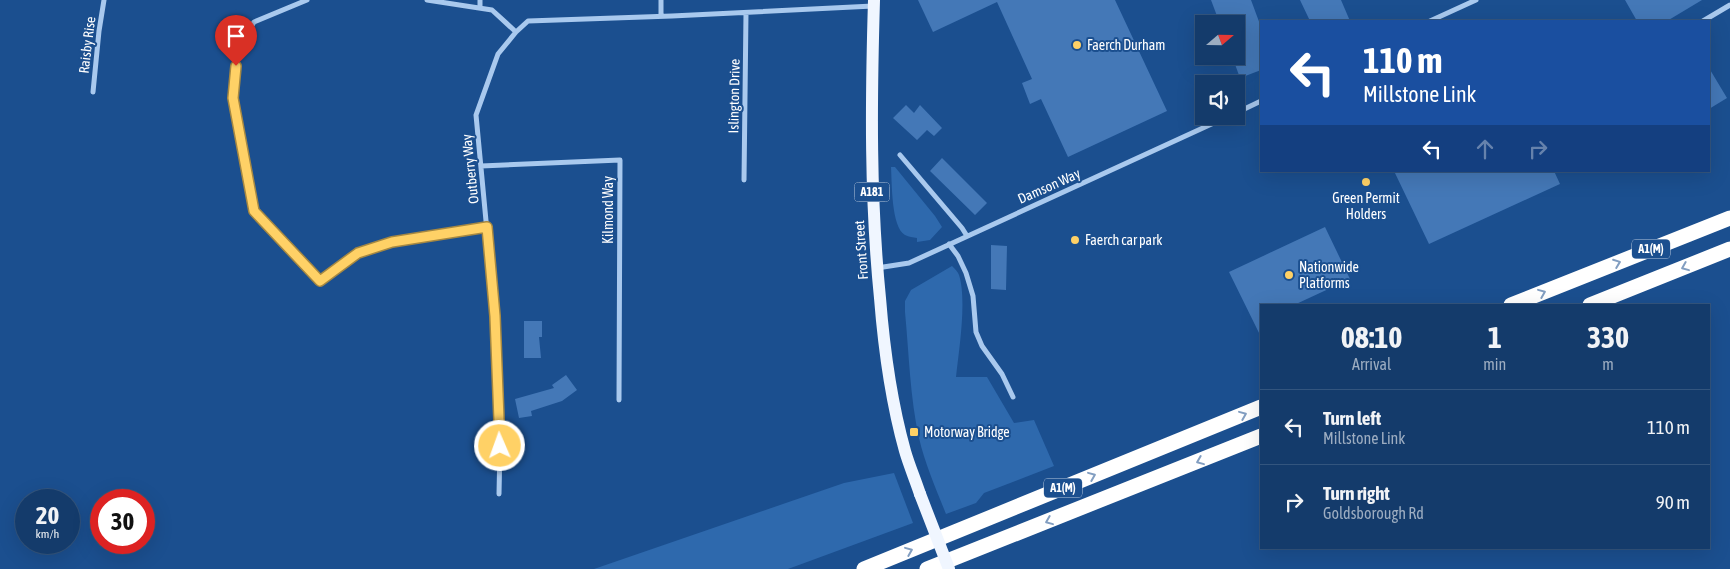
<!DOCTYPE html>
<html lang="en">
<head>
<meta charset="utf-8">
<style>
	:root { --surface:#143b6b; --page:#1d4271; --text:#f1f3f6; --muted:#9dadc1; --line:#33557e }
	body { margin:0; font-family:"Asap Condensed",sans-serif; background:var(--page); color:var(--text); height:100vh; display:flex; flex-direction:column; font-size:19px; white-space:nowrap }
	* { box-sizing:border-box; margin:0 }
	p { font-size:16px; color:var(--muted) }
	.icon { flex:none; width:28px; height:28px; fill:none; stroke:currentColor; stroke-width:2; stroke-linecap:round; stroke-linejoin:round }
	.map { position:relative; flex:1; overflow:hidden }
	.panel { position:absolute; left:1260px; top:304px; width:450px; height:245px; display:flex; flex-direction:column; background:var(--surface); border-radius:0px; box-shadow:0 5px 20px #0002,0 0 0 1px var(--line) }
	.panel>* { flex:none }
	.guide { position:absolute; left:1260px; top:20px; width:450px; height:152px; border-radius:0px; box-shadow:0 5px 20px #0002,0 0 0 1px var(--line); background:#1a4fa0; color:#fff; overflow:hidden }
	.needle { width:32px; rotate:70deg }
	.controls { position:absolute; left:1195px; top:15px; display:grid; gap:10px }
	.controls a { display:grid; place-items:center; width:50px; height:50px; border-radius:0px; background:var(--surface); box-shadow:0 5px 20px #0002,0 0 0 1px var(--line); font-size:25px }
	.speed { position:absolute; left:15px; top:489px; display:flex; gap:10px; font-size:25px; font-weight:700; text-align:center }
	.speed>* { display:grid; place-content:center; width:65px; height:65px; border-radius:50%; background:var(--surface); box-shadow:0 5px 20px #0002,0 0 0 1px var(--line); line-height:1 }
	.speed small { font-size:12px; font-weight:400 }
	.speed .limit { border:8px solid #d22; background:#fff; color:#111 }
	.pin { position:absolute; display:grid; place-items:center; width:42px; height:42px; color:#fff; margin:-51px -21px; border-radius:50% 50% 50% 0; rotate:-45deg; box-shadow:0 0 5px #0007 }
	.pin .icon { rotate:45deg }
	.me { position:absolute; width:55px; margin:-28px; rotate:358deg; stroke-linejoin:round; filter:drop-shadow(0 0 4px #0008) }
	.turn { display:flex; align-items:center; gap:18px; height:105px; padding:0 20px; font-size:22px }
	.turn .icon { width:65px; height:65px; stroke-width:2.5 }
	.turn b { display:block; font-size:35px; line-height:42px }
	.lanes { display:flex; align-items:center; height:48px; padding:0 20px; background:#0003; justify-content:center; gap:25px; direction:ltr }
	.lanes .off { opacity:.35 }
	.eta { display:flex; justify-content:space-evenly; align-items:center; height:85px; text-align:center }
	.eta b { font-size:30px; font-weight:700; line-height:35px }
	ul { padding:0; list-style:none }
	li { display:flex; align-items:center; gap:15px; height:75px; padding:0 20px; border-top:1px solid var(--line) }
	li div { flex:1 }
	li b { display:block; font-size:19px }
	li em { font-style:normal }
	.map>svg:first-child { display:block }
	.green { fill:#2e69ad }
	.building { fill:#4478b7 }
	.lines { fill:none; stroke-linecap:round; stroke-linejoin:round }
	.minor { stroke:#a9c9ee; stroke-width:5 }
	.primary { stroke:#f0f6ff; stroke-width:12 }
	.motorway { stroke:#fff; stroke-width:15 }
	.primary-bridge { stroke:#f0f6ff; stroke-width:12 }
	.oneway { stroke:#829ec1 }
	.route-casing { stroke:#a68842; stroke-width:12 }
	.route { stroke:#ffd166; stroke-width:9 }
	.poi-dot { fill:#ffd166; stroke:#1b4f8f; stroke-width:2 }
	.labels { text-anchor:middle; stroke-width:4; stroke-linejoin:round; paint-order:stroke }
	.shield { fill:#1b4f8f; stroke:#bbcadd; stroke-width:1 }
	.shield-label { font-size:12px; font-weight:bold; fill:#fff }
	.street-label { font-size:14px; fill:#fff; stroke:#1b4f8f }
	.poi-label { font-size:14px; fill:#fff; stroke:#1b4f8f; text-anchor:start }
</style>
</head>
<body>
<div class="map">
<svg width="1730" height="569" viewBox="0 0 1730 569">
	<rect width="100%" height="100%" fill="#1b4f8f"/>
	<path class="green" d="M891 167H895L935 216 942 227 930 240 917 242V238C913 237 909 237 905 235 891 227 892 182 891 167Z
		M952 266C955 269 958 272 959 275 967 300 959 350 956 377H987L1014 423 1034 420 1054 466 984 493 976 503 946 514C936 489 925 464 919 438 910 397 909 354 905 312V301L911 290Z
		M894 473 913 523 788 569H594L844 483Z"/>
	<path class="building" d="M918 0H1115L1167 111 1068 157 1041 99 1030 104 1022 83 1032 79 997 2 933 32Z
		M1211 0H1251L1261 27V70L1240 78 1232 56H1236V24H1220Z
		M1300 0H1341L1350 21H1310Z
		M1625 0H1702L1667 21H1637Z
		M1709 68 1727 98 1709 109Z
		M906 105 914 113 920 105 942 128 934 136 927 130 917 140 893 118Z
		M942 158 987 203 975 215 930 171Z
		M1394 171H1554L1560 184 1429 244Z
		M1325 227 1350 279 1294 305H1261V337L1229 272Z
		M991 245 1007 246 1006 290 991 289Z
		M524 321H542V337H539L541 358H524Z
		M566 375 577 390 562 401 531 411 532 416 519 418 515 399 554 388 552 385Z"/>
	<g class="lines">
		<path class="minor" d="M307 0 254 22 237 50 233 98 254 211 321 281 358 253 392 242 487 227
			M427 0 492 10 516 32 528 21 672 16 873 6
			M480 8V0
			M661 16V0
			M1430 21 1476 0
			M1703 21 1730 5
			M93 92 99 31 104 0
			M1236 113 1261 101
			M900 155 962 228 967 236
			M481 166 620 160 619 400
			M744 180 746 13
			M949 244 958 256 966 273 973 296 976 332 982 346 1002 374 1013 397
			M877 268 909 263 1229 116
			M499 494 500 446 495 316 476 115 498 54 516 32"/>
		<path class="primary" d="M874 0C871 101 870 198 880 298 884 349 891 401 905 451 909 465 915 479 920 494"/>
		<path class="motorway" d="M1511 305 1730 218
			M1590 305 1730 249
			M864 569 1261 407
			M927 569 1261 436"/>
		<path class="primary-bridge" d="M920 494 949 569"/>
	</g>
	<defs><path id="oneway-chevron" d="M-2-3.5L2.5 0L-2 3.5" fill="none" stroke-width="1.6" stroke-linecap="round" stroke-linejoin="round" transform="scale(1.25)"/></defs>
	<g class="oneway">
		<use href="#oneway-chevron" transform="translate(1617 263) rotate(-21)"/>
		<use href="#oneway-chevron" transform="translate(1685 267) rotate(158)"/>
		<use href="#oneway-chevron" transform="translate(1542 293) rotate(-22)"/>
		<use href="#oneway-chevron" transform="translate(1243 415) rotate(-22)"/>
		<use href="#oneway-chevron" transform="translate(1200 461) rotate(158)"/>
		<use href="#oneway-chevron" transform="translate(1092 476) rotate(-22)"/>
		<use href="#oneway-chevron" transform="translate(1049 521) rotate(158)"/>
		<use href="#oneway-chevron" transform="translate(909 551) rotate(-22)"/>
	</g>
	<g class="lines">
		<defs>
			<path id="route" d="M236 66 233 98 254 211 320 281 358 253 392 242 487 227 495 316 500 446"/>
		</defs>
		<use href="#route" class="route-casing"/>
		<use href="#route" class="route"/>
	</g>
	<g class="poi-dot">
		<circle cx="1077" cy="45" r="5"/>
		<circle cx="1366" cy="182" r="5"/>
		<circle cx="1075" cy="240" r="5"/>
		<circle cx="1289" cy="275" r="5"/>
		<rect x="909" y="427" width="10" height="10" rx="2.5"/>
	</g>
	<g class="labels">
		<g class="shield">
			<rect x="854.5" y="182.5" width="35" height="19" rx="4"/>
			<rect x="1632" y="239.5" width="38" height="19" rx="4"/>
			<rect x="1044" y="478.5" width="38" height="19" rx="4"/>
		</g>
		<g class="shield-label">
			<text x="872" y="196">A181</text>
			<text x="1651" y="253">A1(M)</text>
			<text x="1063" y="492">A1(M)</text>
		</g>
		<g class="street-label">
			<text transform="translate(87 45) rotate(-83)" y="5">Raisby Rise</text>
			<text transform="translate(734 96) rotate(-89)" y="5">Islington Drive</text>
			<text transform="translate(470 169) rotate(-96)" y="5">Outberry Way</text>
			<text transform="translate(1049 186) rotate(-24)" y="5">Damson Way</text>
			<text transform="translate(608 210) rotate(-90)" y="5">Kilmond Way</text>
			<text transform="translate(861 250) rotate(-94)" y="5">Front Street</text>
		</g>
		<g class="poi-label">
			<text x="1087" y="50">Faerch Durham</text>
			<text x="1366" y="203" text-anchor="middle">Green Permit<tspan x="1366" dy="16">Holders</tspan></text>
			<text x="1085" y="245">Faerch car park</text>
			<text x="1299" y="272">Nationwide<tspan x="1299" dy="16">Platforms</tspan></text>
			<text x="924" y="437">Motorway Bridge</text>
		</g>
	</g>
</svg>
<div class="controls">
<a><svg class="needle" viewBox="-14 -14 28 28"><path d="M0-13l5 13h-10z" fill="#e53935"/><path d="M0 13l5-13h-10z" fill="#9dadc1"/></svg></a>
<a><svg class="icon" aria-label="sound" viewBox="0 0 24 24"><path d="M4 9h4l5-4v14l-5-4H4zM17 9q2 3 0 6"/></svg></a>
</div>
<div class="speed"><div>20<small>km/h</small></div><div class="limit">30</div></div>
<div class="pin" style="left:236px;top:66px;background:#d93025"><svg class="icon" aria-label="arrive" viewBox="0 0 24 24"><path d="M6 21V4h12l-3 4 3 4H6"/></svg></div>
<svg class="me" style="left:500px;top:446px" viewBox="-20 -20 40 40"><circle r="17" fill="#ffd166" stroke="#fff" stroke-width="3"/><path d="M0-11L8 9 0 5-8 9z" fill="#fff"/></svg>
<div class="guide">
<div class="turn"><svg class="icon" aria-label="left" viewBox="0 0 24 24"><path d="M17 20v-9H6M10 6l-5 5 5 5"/></svg><div><b>110 m</b>Millstone Link</div></div>
<div class="lanes"><svg class="icon" aria-label="left" viewBox="0 0 24 24"><path d="M17 20v-9H6M10 6l-5 5 5 5"/></svg><svg class="icon off" aria-label="ahead" viewBox="0 0 24 24"><path d="M12 20V5M6 11l6-6 6 6"/></svg><svg class="icon off" aria-label="right" viewBox="0 0 24 24"><path d="M7 20v-9h11M14 6l5 5-5 5"/></svg></div>
</div>
<section class="panel">
<div class="eta">
<div><b>08:10</b><p>Arrival</p></div>
<div><b>1</b><p>min</p></div>
<div><b>330</b><p>m</p></div>
</div>
<ul>
<li><svg class="icon" aria-label="left" viewBox="0 0 24 24"><path d="M17 20v-9H6M10 6l-5 5 5 5"/></svg><div><b>Turn left</b><p>Millstone Link</p></div><em>110 m</em></li>
<li><svg class="icon" aria-label="right" viewBox="0 0 24 24"><path d="M7 20v-9h11M14 6l5 5-5 5"/></svg><div><b>Turn right</b><p>Goldsborough Rd</p></div><em>90 m</em></li>
</ul>
</section>
</div>
</body>
</html>
